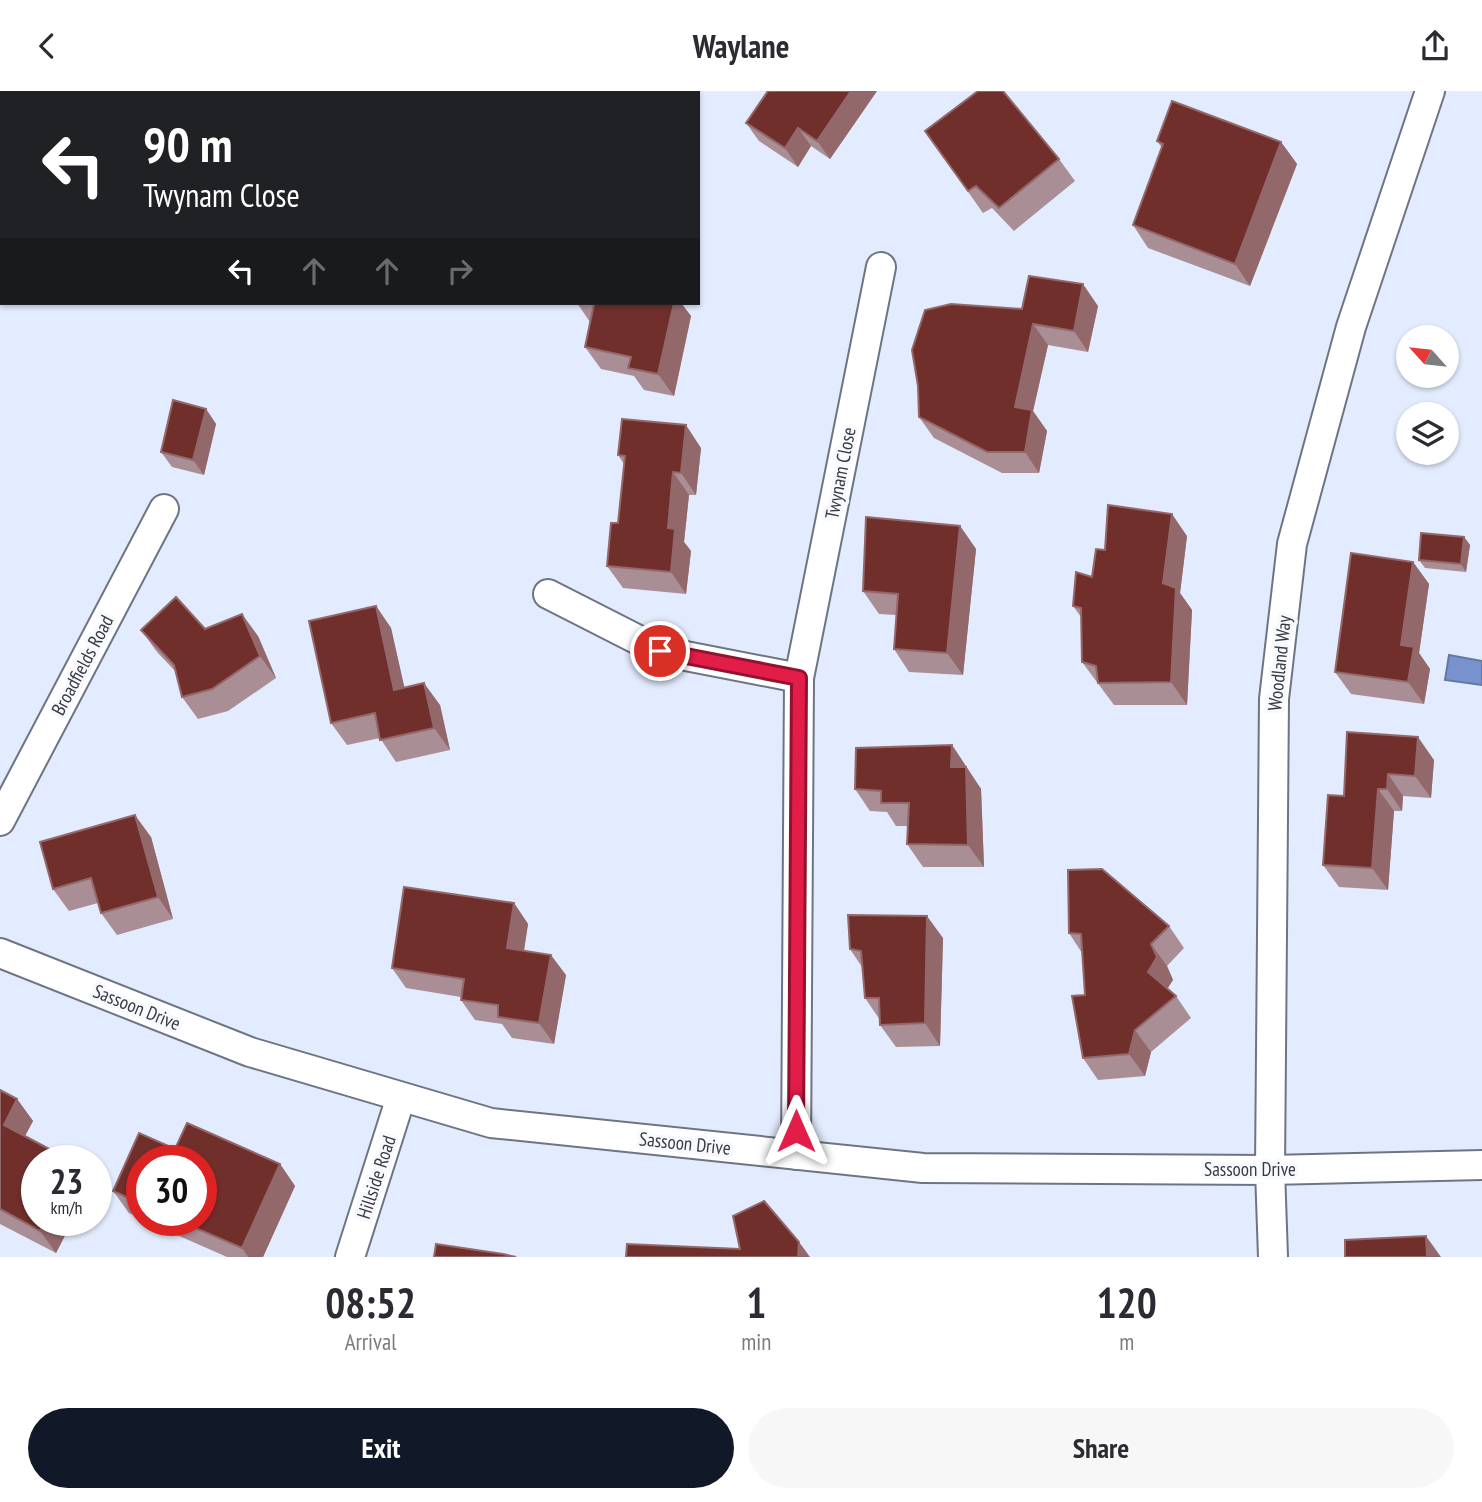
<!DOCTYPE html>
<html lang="en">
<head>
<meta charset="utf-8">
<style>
	:root { --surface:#fff; --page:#f7f7f7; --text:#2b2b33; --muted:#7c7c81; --accent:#111827 }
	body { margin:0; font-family:"PT Sans Narrow",sans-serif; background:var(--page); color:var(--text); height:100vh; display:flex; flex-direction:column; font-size:26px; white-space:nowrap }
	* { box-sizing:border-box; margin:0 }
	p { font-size:23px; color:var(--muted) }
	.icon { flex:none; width:38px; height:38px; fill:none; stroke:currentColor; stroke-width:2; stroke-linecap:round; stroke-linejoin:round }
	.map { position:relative; height:1166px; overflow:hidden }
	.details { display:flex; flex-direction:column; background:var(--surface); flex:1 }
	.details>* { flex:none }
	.guide { position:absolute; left:0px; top:0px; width:700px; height:214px; box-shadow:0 2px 5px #0004; background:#202124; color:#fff; overflow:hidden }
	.needle { width:46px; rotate:297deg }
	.controls { position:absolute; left:1396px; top:234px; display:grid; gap:14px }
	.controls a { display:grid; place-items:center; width:63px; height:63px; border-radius:50%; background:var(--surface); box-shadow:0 2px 5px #0004; font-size:35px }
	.speed { position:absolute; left:21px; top:1054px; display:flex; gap:14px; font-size:35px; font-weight:700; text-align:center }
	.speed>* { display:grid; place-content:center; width:91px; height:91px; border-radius:50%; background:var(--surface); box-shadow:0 2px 5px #0004; line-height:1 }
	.speed small { font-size:18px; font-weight:400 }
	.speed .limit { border:10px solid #d22; background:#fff; color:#111 }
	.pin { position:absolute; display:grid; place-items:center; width:60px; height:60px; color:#fff; margin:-30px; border:4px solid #fff; border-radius:50%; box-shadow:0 2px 7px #0007 }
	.me { position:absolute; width:77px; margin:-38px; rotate:0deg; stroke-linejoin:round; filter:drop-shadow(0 0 5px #0008) }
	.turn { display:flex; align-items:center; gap:24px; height:147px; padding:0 28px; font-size:32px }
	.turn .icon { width:91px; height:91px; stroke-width:2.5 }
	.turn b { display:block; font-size:49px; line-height:60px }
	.lanes { display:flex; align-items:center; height:66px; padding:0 28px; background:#0003; justify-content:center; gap:35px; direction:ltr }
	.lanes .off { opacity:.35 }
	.eta { display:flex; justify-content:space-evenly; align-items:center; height:119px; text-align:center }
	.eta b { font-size:42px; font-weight:800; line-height:49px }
	.action { display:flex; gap:14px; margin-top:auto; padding:14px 28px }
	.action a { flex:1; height:80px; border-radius:42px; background:var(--accent); color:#fff; font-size:28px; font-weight:800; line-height:80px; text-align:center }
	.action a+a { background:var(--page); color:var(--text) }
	header { display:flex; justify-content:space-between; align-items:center; height:91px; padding:0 28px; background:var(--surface); font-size:32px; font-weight:800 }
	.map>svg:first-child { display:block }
	.water { fill:#7792cd; stroke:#6478a3; stroke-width:2 }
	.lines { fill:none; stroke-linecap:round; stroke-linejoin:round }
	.street-casing { stroke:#6d7584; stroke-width:32 }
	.street { stroke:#fff; stroke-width:28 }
	.wall { fill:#aa8e95 }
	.shaded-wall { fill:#93686b }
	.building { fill:#712f2c; stroke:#93686b; stroke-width:2 }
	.route-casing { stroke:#92132f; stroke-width:18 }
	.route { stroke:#e11d48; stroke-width:12 }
	.labels { text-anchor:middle; stroke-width:7; stroke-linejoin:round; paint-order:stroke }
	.street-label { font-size:19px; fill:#373a42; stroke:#f7f9fc }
</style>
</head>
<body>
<header><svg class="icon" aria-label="back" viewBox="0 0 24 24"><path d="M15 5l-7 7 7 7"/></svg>Waylane<svg class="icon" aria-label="share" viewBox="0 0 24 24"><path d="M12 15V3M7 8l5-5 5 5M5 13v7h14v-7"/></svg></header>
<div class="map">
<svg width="1482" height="1166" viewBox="0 0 1482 1166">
	<rect width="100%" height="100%" fill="#e3ecfe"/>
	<path class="water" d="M1449 564 1482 570V594L1445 589Z"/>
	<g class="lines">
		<defs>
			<path id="street" d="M130 2 133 0
				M0 101 2 100
				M548 503 660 560 799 587
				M0 730 164 418
				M0 862 250 961 491 1032 923 1077 1270 1079 1482 1074
				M796 1064 799 587 881 176
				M350 1166 401 1006
				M1273 1166 1270 1079 1274 608 1292 453 1351 236 1430 0"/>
		</defs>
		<use href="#street" class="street-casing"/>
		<use href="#street" class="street"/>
	</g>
	<path class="wall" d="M767 0H877L830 68 811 55 798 76 759 50 746 32Z
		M925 40 1059 68 1075 90 1014 140 992 117 983 122Z
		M1157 50 1281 51 1297 73 1250 195 1148 157 1133 134 1162 57Z
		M577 212H681L691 225 674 305 644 299 634 285 601 278 585 256 590 231Z
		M1098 215 1088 261 1048 254 1033 320 1047 340 1039 382H1002L934 347 919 326 1022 218Z
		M206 318 216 333 204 384 172 376 161 361Z
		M701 357 696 404H689L684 451 691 460 686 503 623 497 607 475 618 432 624 373 618 364Z
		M960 435 976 458 963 584 909 581 894 558 896 524 879 523 863 500Z
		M1187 445 1180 502 1192 519 1187 614H1114L1082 571 1081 526 1073 515 1092 486 1105 459Z
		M1464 446 1470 454 1466 481 1425 477 1419 469Z
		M1413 471 1429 493 1419 562 1430 578 1424 613 1351 603 1335 581Z
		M376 515 391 537 404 596 440 614 450 659 396 671 380 647 347 654 331 632Z
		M205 538 258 545 276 587 228 620 198 628 182 606 176 581 157 561 141 539Z
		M1347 641 1434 669 1431 707 1403 705 1402 720H1394L1388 799 1339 796 1323 774 1344 705Z
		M952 654 981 698 984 776H923L907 753 908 735H896L887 721 870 720 855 698Z
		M151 746 173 828 117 844 101 822 98 812 69 820 53 798Z
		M514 812 528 833 524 860 566 884 554 953 512 947 502 933 475 929 461 909V906L406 897 392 877Z
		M1169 835 1184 857 1167 875 1173 889 1167 897 1176 905 1191 927 1151 961 1145 985 1098 989 1083 967 1085 904 1082 862 1069 842Z
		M943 847 940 955 896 956 880 934V929L865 907 862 876 850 858Z
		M0 999 17 1008 33 1030 25 1045 37 1129H73L56 1162 0 1133Z
		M187 1032 280 1073 295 1095 263 1166H227L143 1129H201V1069H142V1128L129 1122 113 1100 139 1042 175 1058Z"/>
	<path class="shaded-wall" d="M449 0H463V2H449Z
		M851 0H877L830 68 817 50Z
		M798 37 811 55 798 76 785 57Z
		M1281 51 1297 73 1250 195 1235 173Z
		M1083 193 1098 215 1088 261 1074 240Z
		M674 212H681L691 225 674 305 658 283Z
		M1033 233 1048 254 1033 320 1047 340 1039 382 1025 361 1015 316Z
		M206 318 216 333 204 384 193 369Z
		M686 334 701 357 696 404 681 382Z
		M673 381 689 404 684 451 691 460 686 503 671 481 668 437Z
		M1172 423 1187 445 1180 502 1192 519 1187 614 1171 591 1163 492Z
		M960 435 976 458 963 584 947 562Z
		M1464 446 1470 454 1466 481 1461 473Z
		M1413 471 1429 493 1419 562 1430 578 1424 613 1408 591 1401 554Z
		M376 515 391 537 410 621 394 599Z
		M242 523 258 545 276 587 260 565Z
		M424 592 440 614 450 659 434 637Z
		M1418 646 1434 669 1431 707 1415 685Z
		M952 654 981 698 984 776 968 754 951 676Z
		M1388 683 1403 705 1402 720 1387 698Z
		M1378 698 1394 720 1388 799 1372 777Z
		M135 724 151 746 173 828 158 806Z
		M514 812 528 833 521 878 507 857Z
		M927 825 943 847 940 955 925 932Z
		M1151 853 1167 875 1173 889 1164 903 1148 881Z
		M551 864 566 884 554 953 539 932Z
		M1135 939 1151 961 1145 985 1129 963Z
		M17 1008 33 1030 19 1056 4 1034Z
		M53 1060 59 1069H48Z
		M280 1073 295 1095 263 1166H248L242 1157Z
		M46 1129H73L56 1162 40 1140Z
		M1426 1145 1441 1166H1427Z
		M799 1151 810 1166H798Z"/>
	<path class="building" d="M267 0H318L309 2H268Z
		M318 0H449V2H319Z
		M768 0H851L817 50 798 37 785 57 746 32Z
		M978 0H1003L1059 68 999 117 976 95 968 100 925 40Z
		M1172 10 1281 51 1235 173 1133 134 1163 53 1157 50Z
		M1029 185 1083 193 1074 240 1033 233 1015 316 1032 319 1025 361H987L919 326 918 295 912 259 925 219 951 213 1022 218Z
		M589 212H674L658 283 628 277 631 266 585 256 594 213Z
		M173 309 206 318 193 369 161 361Z
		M622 328 686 334 681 382 673 381 668 437 675 438 671 481 607 475 611 432H618L625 365 618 364Z
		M1108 414 1172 423 1163 492 1176 497 1171 591 1098 592 1096 575 1082 571 1081 517 1073 515 1076 481 1092 486 1096 458 1105 459Z
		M866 426 960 435 947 562 894 558 898 503 863 500Z
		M1421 442 1464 446 1461 473 1419 469Z
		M1351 462 1413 471 1401 554 1414 556 1408 591 1335 581Z
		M176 506 205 538 242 523 260 565 212 598 182 606 174 574 141 539Z
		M376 515 394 599 424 592 434 637 380 649 375 622 331 632 309 530Z
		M1347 641 1418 646 1415 685 1388 683 1387 698H1378L1372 777 1323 774 1328 704 1344 705Z
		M952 654 951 676H966L968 754 907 753 909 712H881V700L855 698 856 657Z
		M135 724 158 806 101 822 91 787 53 798 40 751Z
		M1102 778 1169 835 1151 853 1157 866 1148 881 1176 905 1135 939 1129 963 1083 967 1072 905 1085 904 1081 843 1069 842 1068 779Z
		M404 796 514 812 507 857 551 864 539 932 498 926V914L461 909 464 888 392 877Z
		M848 824 927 825 925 932 880 934 879 907H865L861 860 850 858Z
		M0 999 17 1008 4 1034 53 1060 48 1069H37V1129H46L40 1140 0 1118Z
		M187 1032 280 1073 242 1157 177 1129H201V1069H142V1113L113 1100 139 1042 175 1058Z
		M764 1110 799 1151 798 1166H626L627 1153 740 1158 733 1125Z
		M1426 1145 1427 1166H1345V1149Z
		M436 1153 503 1163 516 1166H434Z"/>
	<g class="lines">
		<defs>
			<path id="route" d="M660 560 799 587 796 1040"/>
		</defs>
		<use href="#route" class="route-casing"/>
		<use href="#route" class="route"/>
	</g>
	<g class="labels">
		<g class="street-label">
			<text transform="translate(840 382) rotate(-79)" y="7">Twynam Close</text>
			<text transform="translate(1279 572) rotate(-84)" y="7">Woodland Way</text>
			<text transform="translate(82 574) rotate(-62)" y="7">Broadfields Road</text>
			<text transform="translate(137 916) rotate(22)" y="7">Sassoon Drive</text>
			<text transform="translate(685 1052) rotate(6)" y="7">Sassoon Drive</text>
			<text x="1250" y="1085">Sassoon Drive</text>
			<text transform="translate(376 1086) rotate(-72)" y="7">Hillside Road</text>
		</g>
	</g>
</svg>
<div class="controls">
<a><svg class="needle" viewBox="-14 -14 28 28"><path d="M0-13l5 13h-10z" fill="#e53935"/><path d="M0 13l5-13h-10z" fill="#7c7c81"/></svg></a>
<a><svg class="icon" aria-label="layers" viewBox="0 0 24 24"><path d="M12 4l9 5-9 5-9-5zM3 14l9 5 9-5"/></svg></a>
</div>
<div class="speed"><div>23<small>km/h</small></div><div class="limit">30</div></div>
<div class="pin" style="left:660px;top:560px;background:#d93025"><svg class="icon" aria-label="arrive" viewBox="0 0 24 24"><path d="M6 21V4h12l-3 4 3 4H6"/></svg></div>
<svg class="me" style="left:796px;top:1040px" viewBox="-20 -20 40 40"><path d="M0-17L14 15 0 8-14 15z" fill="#e11d48" stroke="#fff" stroke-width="4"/></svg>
<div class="guide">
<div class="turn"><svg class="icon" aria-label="left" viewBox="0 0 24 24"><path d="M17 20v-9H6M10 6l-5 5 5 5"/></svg><div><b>90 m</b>Twynam Close</div></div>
<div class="lanes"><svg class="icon" aria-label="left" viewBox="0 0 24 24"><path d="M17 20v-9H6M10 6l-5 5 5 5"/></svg><svg class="icon off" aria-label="ahead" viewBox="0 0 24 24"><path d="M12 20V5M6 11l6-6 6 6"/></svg><svg class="icon off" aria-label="ahead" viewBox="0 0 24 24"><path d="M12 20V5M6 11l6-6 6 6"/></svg><svg class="icon off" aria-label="right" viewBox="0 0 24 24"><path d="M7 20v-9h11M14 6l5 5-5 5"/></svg></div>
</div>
</div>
<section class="details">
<div class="eta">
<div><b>08:52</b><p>Arrival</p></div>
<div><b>1</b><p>min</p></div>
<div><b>120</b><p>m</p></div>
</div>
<div class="action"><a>Exit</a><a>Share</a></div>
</section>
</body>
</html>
